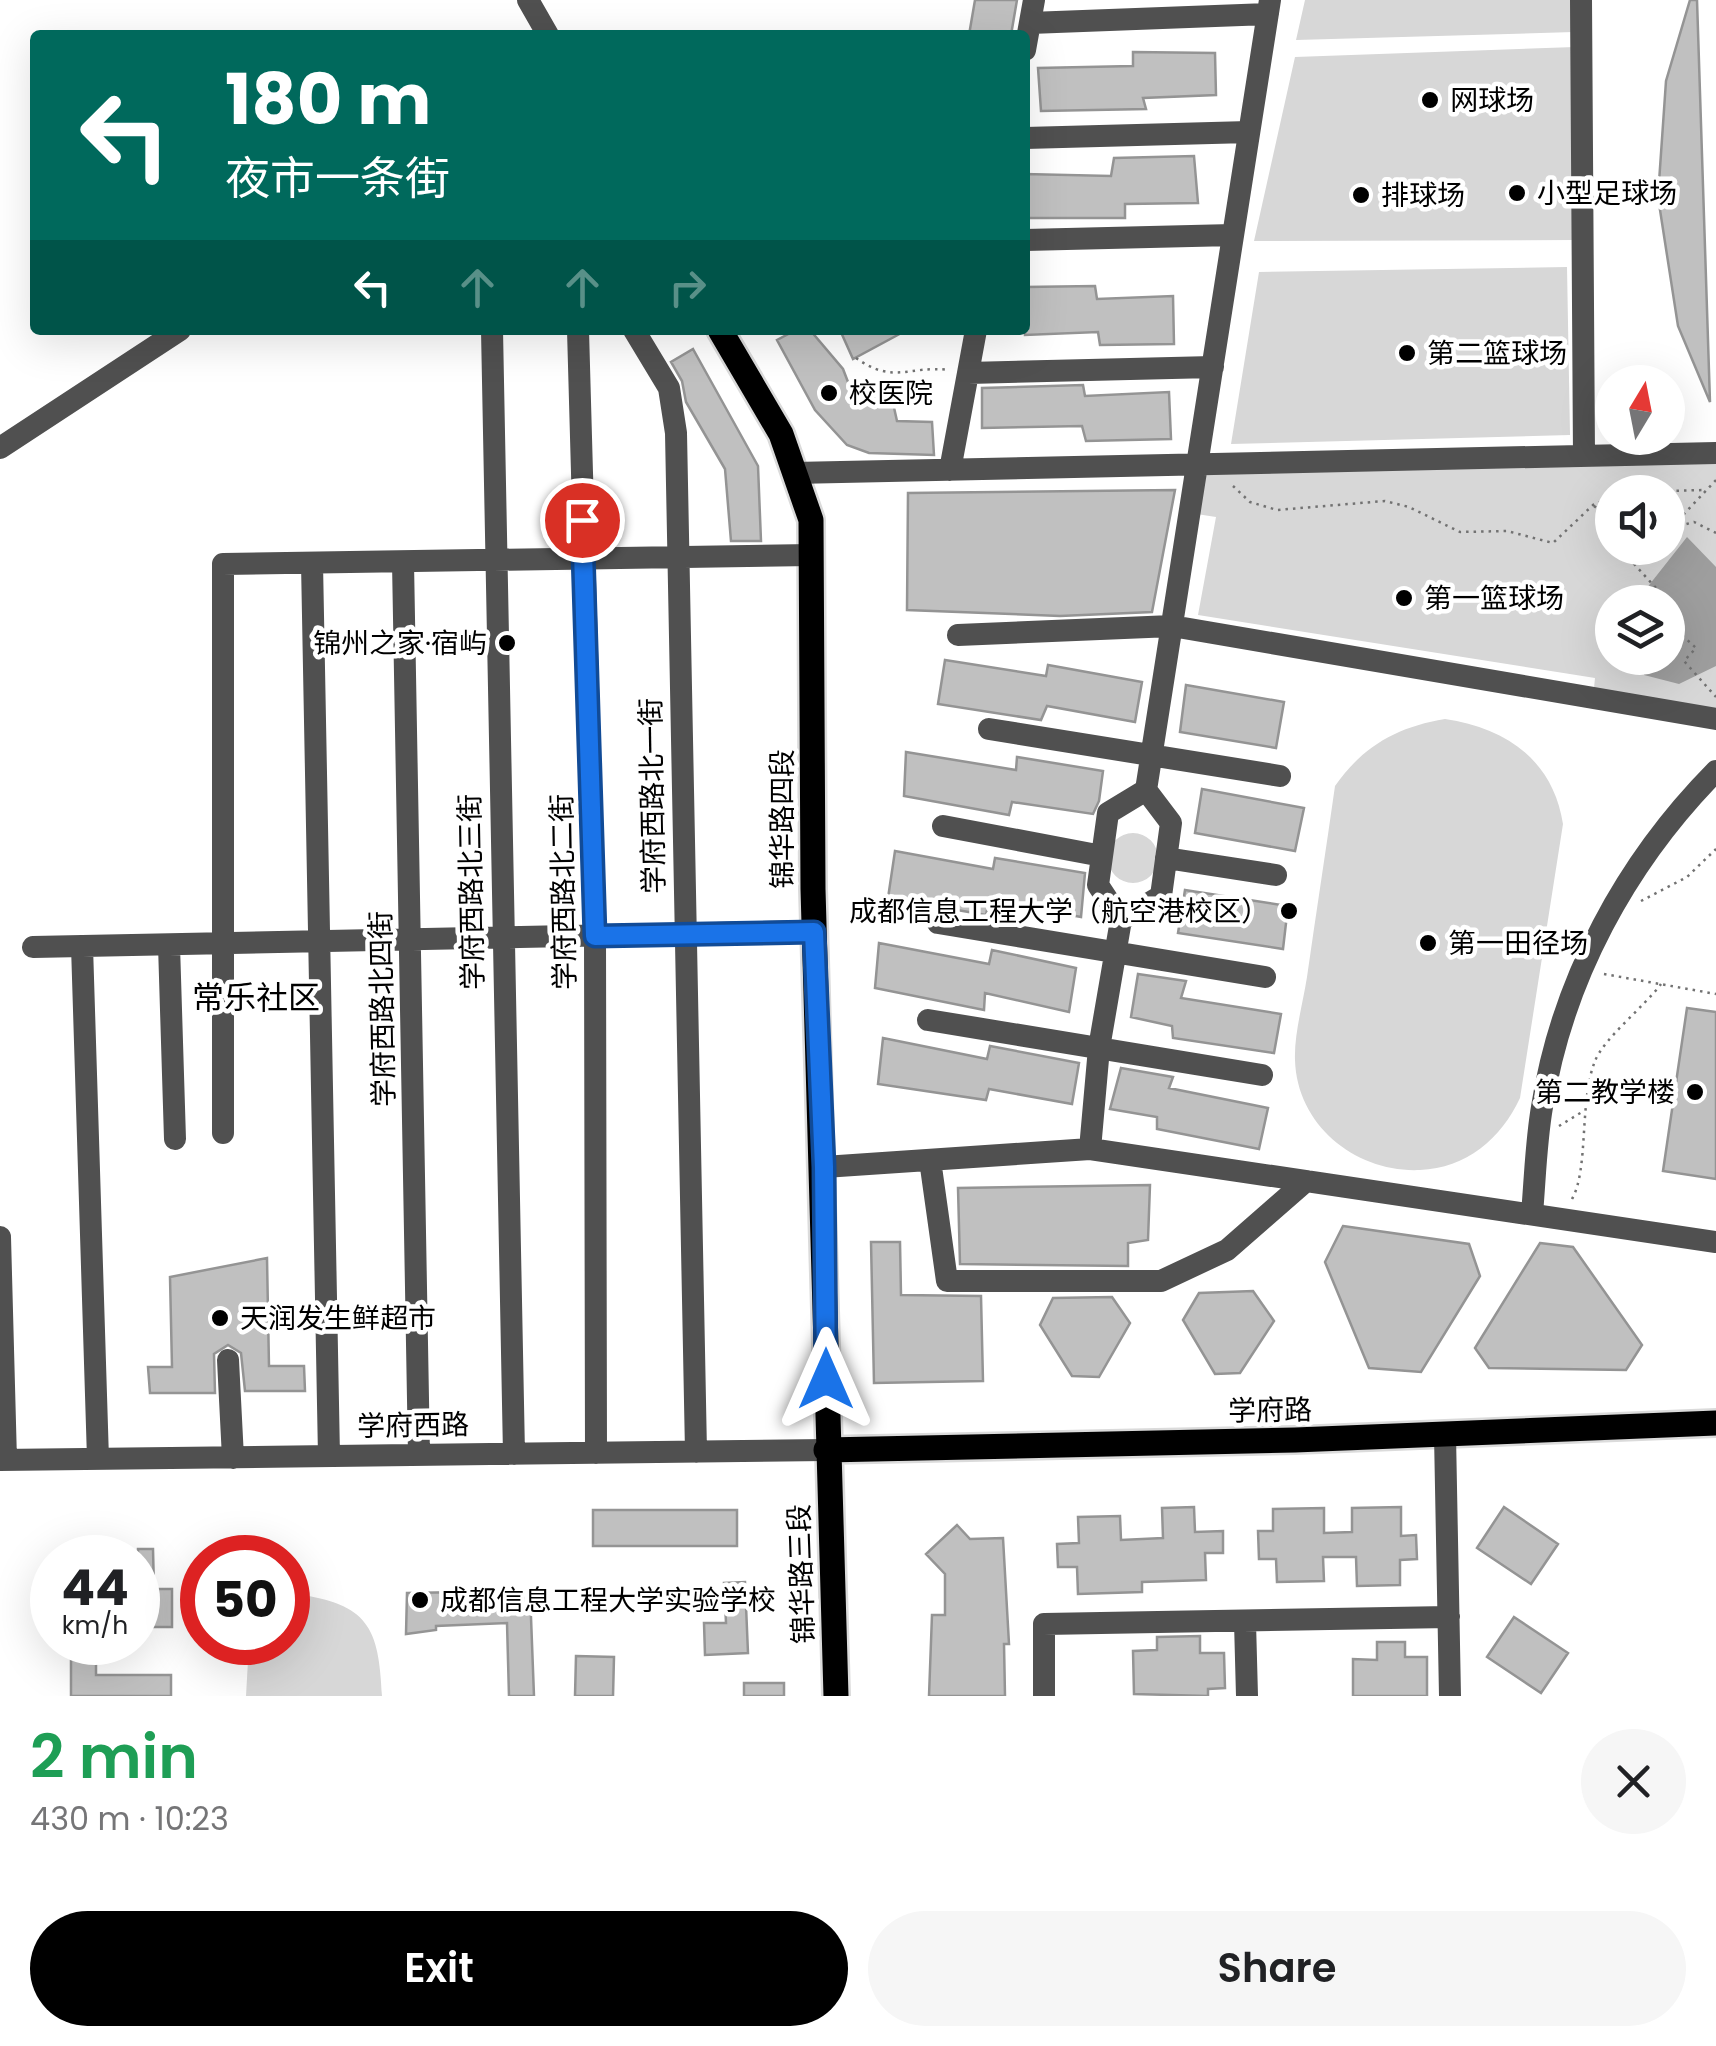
<!DOCTYPE html>
<html lang="en">
<head>
<meta charset="utf-8">
<style>
	:root { --surface:#fff; --page:#f6f6f6; --text:#202124; --muted:#757577; --accent:#000 }
	body { margin:0; font-family:Poppins,"Noto Sans SC",sans-serif; background:var(--page); color:var(--text); height:100vh; display:flex; flex-direction:column; font-size:38px; white-space:nowrap }
	* { box-sizing:border-box; margin:0 }
	p { font-size:32px; color:var(--muted) }
	.icon { flex:none; width:55px; height:55px; fill:none; stroke:currentColor; stroke-width:2; stroke-linecap:round; stroke-linejoin:round }
	.map { position:relative; height:1696px; overflow:hidden }
	.details { display:flex; flex-direction:column; background:var(--surface); flex:1 }
	.details>* { flex:none }
	.guide { position:absolute; left:30px; top:30px; width:1000px; height:305px; border-radius:10px; box-shadow:0 10px 40px #0002; background:#00695c; color:#fff; overflow:hidden }
	.needle { width:65px; rotate:10deg }
	.buttons { position:absolute; left:1595px; top:365px; display:grid; gap:20px }
	.buttons a { display:grid; place-items:center; width:90px; height:90px; border-radius:50%; background:var(--surface); box-shadow:0 10px 40px #0002; font-size:50px }
	.speed { position:absolute; left:30px; top:1535px; display:flex; gap:20px; font-size:50px; font-weight:700; text-align:center }
	.speed>* { display:grid; place-content:center; width:130px; height:130px; border-radius:50%; background:var(--surface); box-shadow:0 10px 40px #0002; line-height:1 }
	.speed small { font-size:25px; font-weight:400 }
	.speed .limit { border:15px solid #d22; background:#fff; color:#111 }
	.pin { position:absolute; display:grid; place-items:center; width:85px; height:85px; color:#fff; margin:-42px; border:5px solid #fff; border-radius:50%; box-shadow:0 2px 10px #0007 }
	.me { position:absolute; width:110px; margin:-55px; rotate:0deg; stroke-linejoin:round; filter:drop-shadow(0 0 8px #0008) }
	.turn { display:flex; align-items:center; gap:35px; height:210px; padding:0 30px; font-size:45px }
	.turn .icon { width:130px; height:130px; stroke-width:2.5 }
	.turn b { display:block; font-size:70px; line-height:85px }
	.lanes { display:flex; align-items:center; height:95px; padding:0 30px; background:#0003; justify-content:center; gap:50px; direction:ltr }
	.lanes .off { opacity:.35 }
	.round { display:grid; place-items:center; flex:none; width:105px; height:105px; border-radius:52px; background:var(--page) }
	.overview { display:flex; align-items:center; justify-content:space-between; height:170px; padding:0 30px }
	h1 { font-size:60px; font-weight:600; line-height:75px; color:#1e9e55 }
	.primary-button { display:flex; gap:20px; margin-top:auto; padding:20px 30px }
	.primary-button a { flex:1; height:115px; border-radius:60px; background:var(--accent); color:#fff; font-size:40px; font-weight:600; line-height:115px; text-align:center }
	.primary-button a+a { background:var(--page); color:var(--text) }
	.map>svg:first-child { display:block }
	.green { fill:#d7d7d7; fill-rule:evenodd }
	.water { fill:#9e9e9e }
	.building { fill:#c0c0c0; stroke:#949494; stroke-width:2.5 }
	.lines { fill:none; stroke-linecap:round; stroke-linejoin:round }
	.major-casing { stroke:#dbdbdb; stroke-width:30 }
	.path { stroke:#727272; stroke-width:2.5; stroke-dasharray:2.5 5; stroke-linecap:butt }
	.minor { stroke:#505050; stroke-width:22 }
	.major { stroke:#000; stroke-width:25 }
	.route-casing { stroke:#114b97; stroke-width:25 }
	.route { stroke:#1a73e8; stroke-width:18 }
	.poi-dot { fill:#000; stroke:#fff; stroke-width:4 }
	.labels { text-anchor:middle; stroke-width:9; stroke-linejoin:round; paint-order:stroke }
	.poi-label { font-size:28px; fill:#000; stroke:#fff; text-anchor:start }
	.street-label { font-size:28px; fill:#000; stroke:#fff }
	.quarter-label { font-size:32px; fill:#000; stroke:#fff }
</style>
</head>
<body>
<div class="map">
<svg width="1716" height="1696" viewBox="0 0 1716 1696">
	<rect width="100%" height="100%" fill="#fff"/>
	<path class="green" d="M1305 0H1573L1574 32 1296 40Z
		M1575 47 1576 240 1254 241 1295 57Z
		M1567 267 1570 435 1231 444 1259 272Z
		M1716 453V719L1593 698 1595 678 1198 615 1216 517 1190 513 1197 464ZM1612 492H1668V548H1612ZM1612 602H1668V658H1612Z
		M1445 719C1506 728 1553 760 1563 824L1520 1098C1501 1139 1466 1168 1420 1170 1358 1173 1297 1127 1295 1060 1294 1034 1303 1003 1307 977 1316 913 1326 850 1335 786 1363 746 1397 727 1445 719Z
		M1108 858a25 25 0 1 1 50 0a25 25 0 1 1-50 0Z
		M296 1594C368 1604 379 1627 382 1696H246L249 1643 288 1642V1599Z"/>
	<path class="water" d="M1687 537 1716 567V666L1679 684 1644 675V658H1668V602H1645L1646 589Z"/>
	<path class="building" d="M975 0H1017L1011 35H969Z
		M1690 0H1697L1710 402 1678 326 1658 197 1666 81Z
		M1133 52 1215 53 1216 95 1143 98 1146 109 1041 111 1038 68 1133 66Z
		M1194 156 1198 203 1125 204V218H1025V174L1111 176 1114 158Z
		M1095 286 1097 299 1173 296 1174 344 1100 345 1098 332 1025 335V287Z
		M796 330H810L843 369 853 395 862 393 870 402 873 400 868 391 882 390 893 403 897 421 932 422 934 455 869 453 847 445 815 410 777 340Z
		M840 330H907L853 359Z
		M693 349 758 466 761 541H731L725 469 686 402 682 381 671 362Z
		M1083 385 1085 396 1169 392 1171 439 1086 441 1082 426 982 428V388Z
		M1175 490 1152 612 1060 616 907 610 908 493Z
		M945 660 1046 676 1048 665 1142 682 1135 722 1047 706 1041 720 938 704Z
		M1186 685 1284 702 1276 748 1180 732Z
		M906 752 1016 770 1017 757 1103 771 1099 801 1093 814 1012 802 1009 815 904 796Z
		M1202 789 1304 808 1295 851 1195 833Z
		M895 851 993 869 995 858 1085 873 1081 917 989 900 986 915 888 898Z
		M1185 890 1288 906 1283 949 1178 933Z
		M879 943 989 964 992 950 1076 968 1069 1012 985 993 984 1010 875 988Z
		M1138 974 1186 981 1181 998 1281 1014 1274 1053 1173 1038 1172 1026 1131 1017Z
		M1687 1008 1716 1012V1179L1663 1171Z
		M883 1038 987 1059 990 1046 1079 1063 1072 1104 989 1089 986 1100 878 1084Z
		M1121 1068 1173 1077 1169 1088 1268 1108 1259 1149 1157 1129V1117L1110 1109Z
		M1150 1185 1148 1240 1128 1243V1266L960 1264 958 1188Z
		M1343 1226 1469 1244 1480 1276 1421 1372 1369 1368 1325 1262Z
		M871 1242H900L901 1295 981 1296 983 1381 874 1383Z
		M1540 1243 1573 1247 1642 1345 1626 1370 1489 1368 1475 1348Z
		M267 1258 269 1366H304L305 1391H245L241 1353 228 1345 214 1354 215 1393H150L148 1367H172L170 1277Z
		M1253 1291 1274 1321 1240 1373 1215 1374 1183 1320 1199 1293Z
		M1112 1297 1130 1323 1099 1377 1072 1376 1040 1325 1053 1298Z
		M1194 1507 1195 1532 1223 1531V1553H1205L1206 1580 1142 1582V1592L1078 1594 1077 1567H1058L1057 1544 1079 1543 1078 1517 1120 1516 1121 1540 1163 1538 1162 1508Z
		M1401 1507V1536L1416 1535 1417 1559 1400 1560V1585L1357 1586 1356 1557H1323L1324 1581 1277 1582 1276 1559H1259L1258 1531H1273V1509L1324 1508V1533L1352 1532V1508Z
		M1504 1507 1558 1544 1531 1584 1477 1548Z
		M593 1510H737V1546H593Z
		M957 1525 970 1539 1003 1538 1009 1644H1004L1005 1696H929L932 1615H945V1574L926 1554Z
		M138 1549H153L154 1589H172V1627H138Z
		M745 1582 748 1653 705 1655 704 1623H726L724 1583Z
		M530 1591 534 1696H509L507 1623 436 1626V1630L406 1634 407 1593Z
		M1514 1617 1568 1653 1541 1693 1487 1657Z
		M1200 1636V1653H1224L1225 1688 1208 1689V1696L1134 1694 1133 1651 1157 1650V1637Z
		M71 1642H96V1675H171V1696H71Z
		M1377 1642H1405V1657H1427V1696H1353V1659L1377 1660Z
		M576 1656 614 1657 613 1696H575Z
		M744 1683H784V1696H744Z"/>
	<g class="lines">
		<defs>
			<path id="major" d="M720 330 781 434 811 520 813 889 836 1696
				M826 1450 1295 1440 1716 1423"/>
		</defs>
		<use href="#major" class="major-casing"/>
		<path class="path" d="M856 358C894 385 909 365 949 370
			M1233 486 1250 502 1277 510 1385 501 1409 507 1460 532 1507 531 1553 543 1593 505 1612 497
			M1624 492 1705 490
			M1594 506 1612 520
			M1672 528 1694 522 1716 533
			M1668 531 1716 480
			M1650 548 1634 564 1678 612 1669 623 1696 648 1684 661 1716 697
			M1641 901 1687 877 1716 849
			M1604 974 1716 994
			M1559 1126 1582 1112
			M1572 1199C1589 1169 1579 1101 1595 1061 1604 1038 1644 1007 1661 984"/>
		<path class="minor" d="M528 0 548 35
			M1581 0 1584 456
			M1030 23 1268 14
			M1025 50 1034 0
			M1025 138 1249 132
			M1025 240 1233 235
			M492 330 514 1454
			M578 330 595 936 596 1453
			M634 330 669 388 676 433 696 1452
			M968 373 1213 367
			M0 448 180 330
			M950 470 976 330
			M794 473 1716 453
			M403 562 419 1455
			M312 563 329 1456
			M958 635 1172 626 1716 719
			M989 729 1280 776
			M943 826 1102 856
			M1166 858 1276 875
			M1121 920 1098 885 1108 813 1146 790
			M938 923 1265 977
			M169 945 175 1139
			M82 946 98 1459
			M33 947 814 931
			M928 1020 1262 1075
			M223 1133V564L811 555
			M1090 1149 1099 1048 1121 920 1161 896 1171 823 1146 790 1270 0
			M930 1160 947 1281H1161L1227 1250 1306 1181
			M824 1167 1090 1149 1716 1242
			M1532 1214C1535 1179 1536 1142 1542 1107 1562 980 1626 862 1716 771
			M0 1237 6 1460
			M228 1360 233 1458
			M1445 1435 1450 1696
			M0 1460 826 1450
			M1245 1622 1247 1696
			M1044 1696V1624L1449 1617"/>
		<use href="#major" class="major"/>
	</g>
	<g class="lines">
		<defs>
			<path id="route" d="M582 520 595 936 814 932 824 1167 826 1379"/>
		</defs>
		<use href="#route" class="route-casing"/>
		<use href="#route" class="route"/>
	</g>
	<g class="poi-dot">
		<circle cx="1430" cy="100" r="10"/>
		<circle cx="1517" cy="193" r="10"/>
		<circle cx="1361" cy="195" r="10"/>
		<circle cx="1407" cy="353" r="10"/>
		<circle cx="829" cy="393" r="10"/>
		<circle cx="1404" cy="598" r="10"/>
		<circle cx="507" cy="643" r="10"/>
		<circle cx="1289" cy="911" r="10"/>
		<circle cx="1428" cy="943" r="10"/>
		<circle cx="1695" cy="1092" r="10"/>
		<circle cx="220" cy="1318" r="10"/>
		<circle cx="420" cy="1600" r="10"/>
	</g>
	<g class="labels">
		<g class="poi-label">
			<text x="1450" y="110">网球场</text>
			<text x="1537" y="203">小型足球场</text>
			<text x="1381" y="205">排球场</text>
			<text x="1427" y="363">第二篮球场</text>
			<text x="849" y="403">校医院</text>
			<text x="1424" y="608">第一篮球场</text>
			<text x="487" y="653" text-anchor="end">锦州之家·宿屿</text>
			<text x="1269" y="921" text-anchor="end">成都信息工程大学（航空港校区）</text>
			<text x="1448" y="953">第一田径场</text>
			<text x="1675" y="1102" text-anchor="end">第二教学楼</text>
			<text x="240" y="1328">天润发生鲜超市</text>
			<text x="440" y="1610">成都信息工程大学实验学校</text>
		</g>
		<g class="street-label">
			<text transform="translate(652 796) rotate(-91)" y="10">学府西路北一街</text>
			<text transform="translate(782 819) rotate(-90)" y="10">锦华路四段</text>
			<text transform="translate(471 892) rotate(-91)" y="10">学府西路北三街</text>
			<text transform="translate(563 892) rotate(-91)" y="10">学府西路北二街</text>
			<text transform="translate(382 1009) rotate(-91)" y="10">学府西路北四街</text>
			<text transform="translate(1270 1410) rotate(-1)" y="10">学府路</text>
			<text transform="translate(413 1425) rotate(-1)" y="10">学府西路</text>
			<text transform="translate(801 1574) rotate(-92)" y="10">锦华路三段</text>
		</g>
		<g class="quarter-label">
			<text x="256" y="1009">常乐社区</text>
		</g>
	</g>
</svg>
<div class="buttons">
<a><svg class="needle" viewBox="-14 -14 28 28"><path d="M0-13l5 13h-10z" fill="#e53935"/><path d="M0 13l5-13h-10z" fill="#757577"/></svg></a>
<a><svg class="icon" aria-label="sound" viewBox="0 0 24 24"><path d="M4 9h4l5-4v14l-5-4H4zM17 9q2 3 0 6"/></svg></a>
<a><svg class="icon" aria-label="layers" viewBox="0 0 24 24"><path d="M12 4l9 5-9 5-9-5zM3 14l9 5 9-5"/></svg></a>
</div>
<div class="speed"><div>44<small>km/h</small></div><div class="limit">50</div></div>
<div class="pin" style="left:582px;top:520px;background:#d93025"><svg class="icon" aria-label="arrive" viewBox="0 0 24 24"><path d="M6 21V4h12l-3 4 3 4H6"/></svg></div>
<svg class="me" style="left:826px;top:1379px" viewBox="-20 -20 40 40"><path d="M0-17L14 15 0 8-14 15z" fill="#1a73e8" stroke="#fff" stroke-width="4"/></svg>
<div class="guide">
<div class="turn"><svg class="icon" aria-label="left" viewBox="0 0 24 24"><path d="M17 20v-9H6M10 6l-5 5 5 5"/></svg><div><b>180 m</b>夜市一条街</div></div>
<div class="lanes"><svg class="icon" aria-label="left" viewBox="0 0 24 24"><path d="M17 20v-9H6M10 6l-5 5 5 5"/></svg><svg class="icon off" aria-label="ahead" viewBox="0 0 24 24"><path d="M12 20V5M6 11l6-6 6 6"/></svg><svg class="icon off" aria-label="ahead" viewBox="0 0 24 24"><path d="M12 20V5M6 11l6-6 6 6"/></svg><svg class="icon off" aria-label="right" viewBox="0 0 24 24"><path d="M7 20v-9h11M14 6l5 5-5 5"/></svg></div>
</div>
</div>
<section class="details">
<div class="overview"><div><h1>2 min</h1><p>430 m · 10:23</p></div><a class="round"><svg class="icon" aria-label="close" viewBox="0 0 24 24"><path d="M6 6l12 12M18 6L6 18"/></svg></a></div>
<div class="primary-button"><a>Exit</a><a>Share</a></div>
</section>
</body>
</html>
